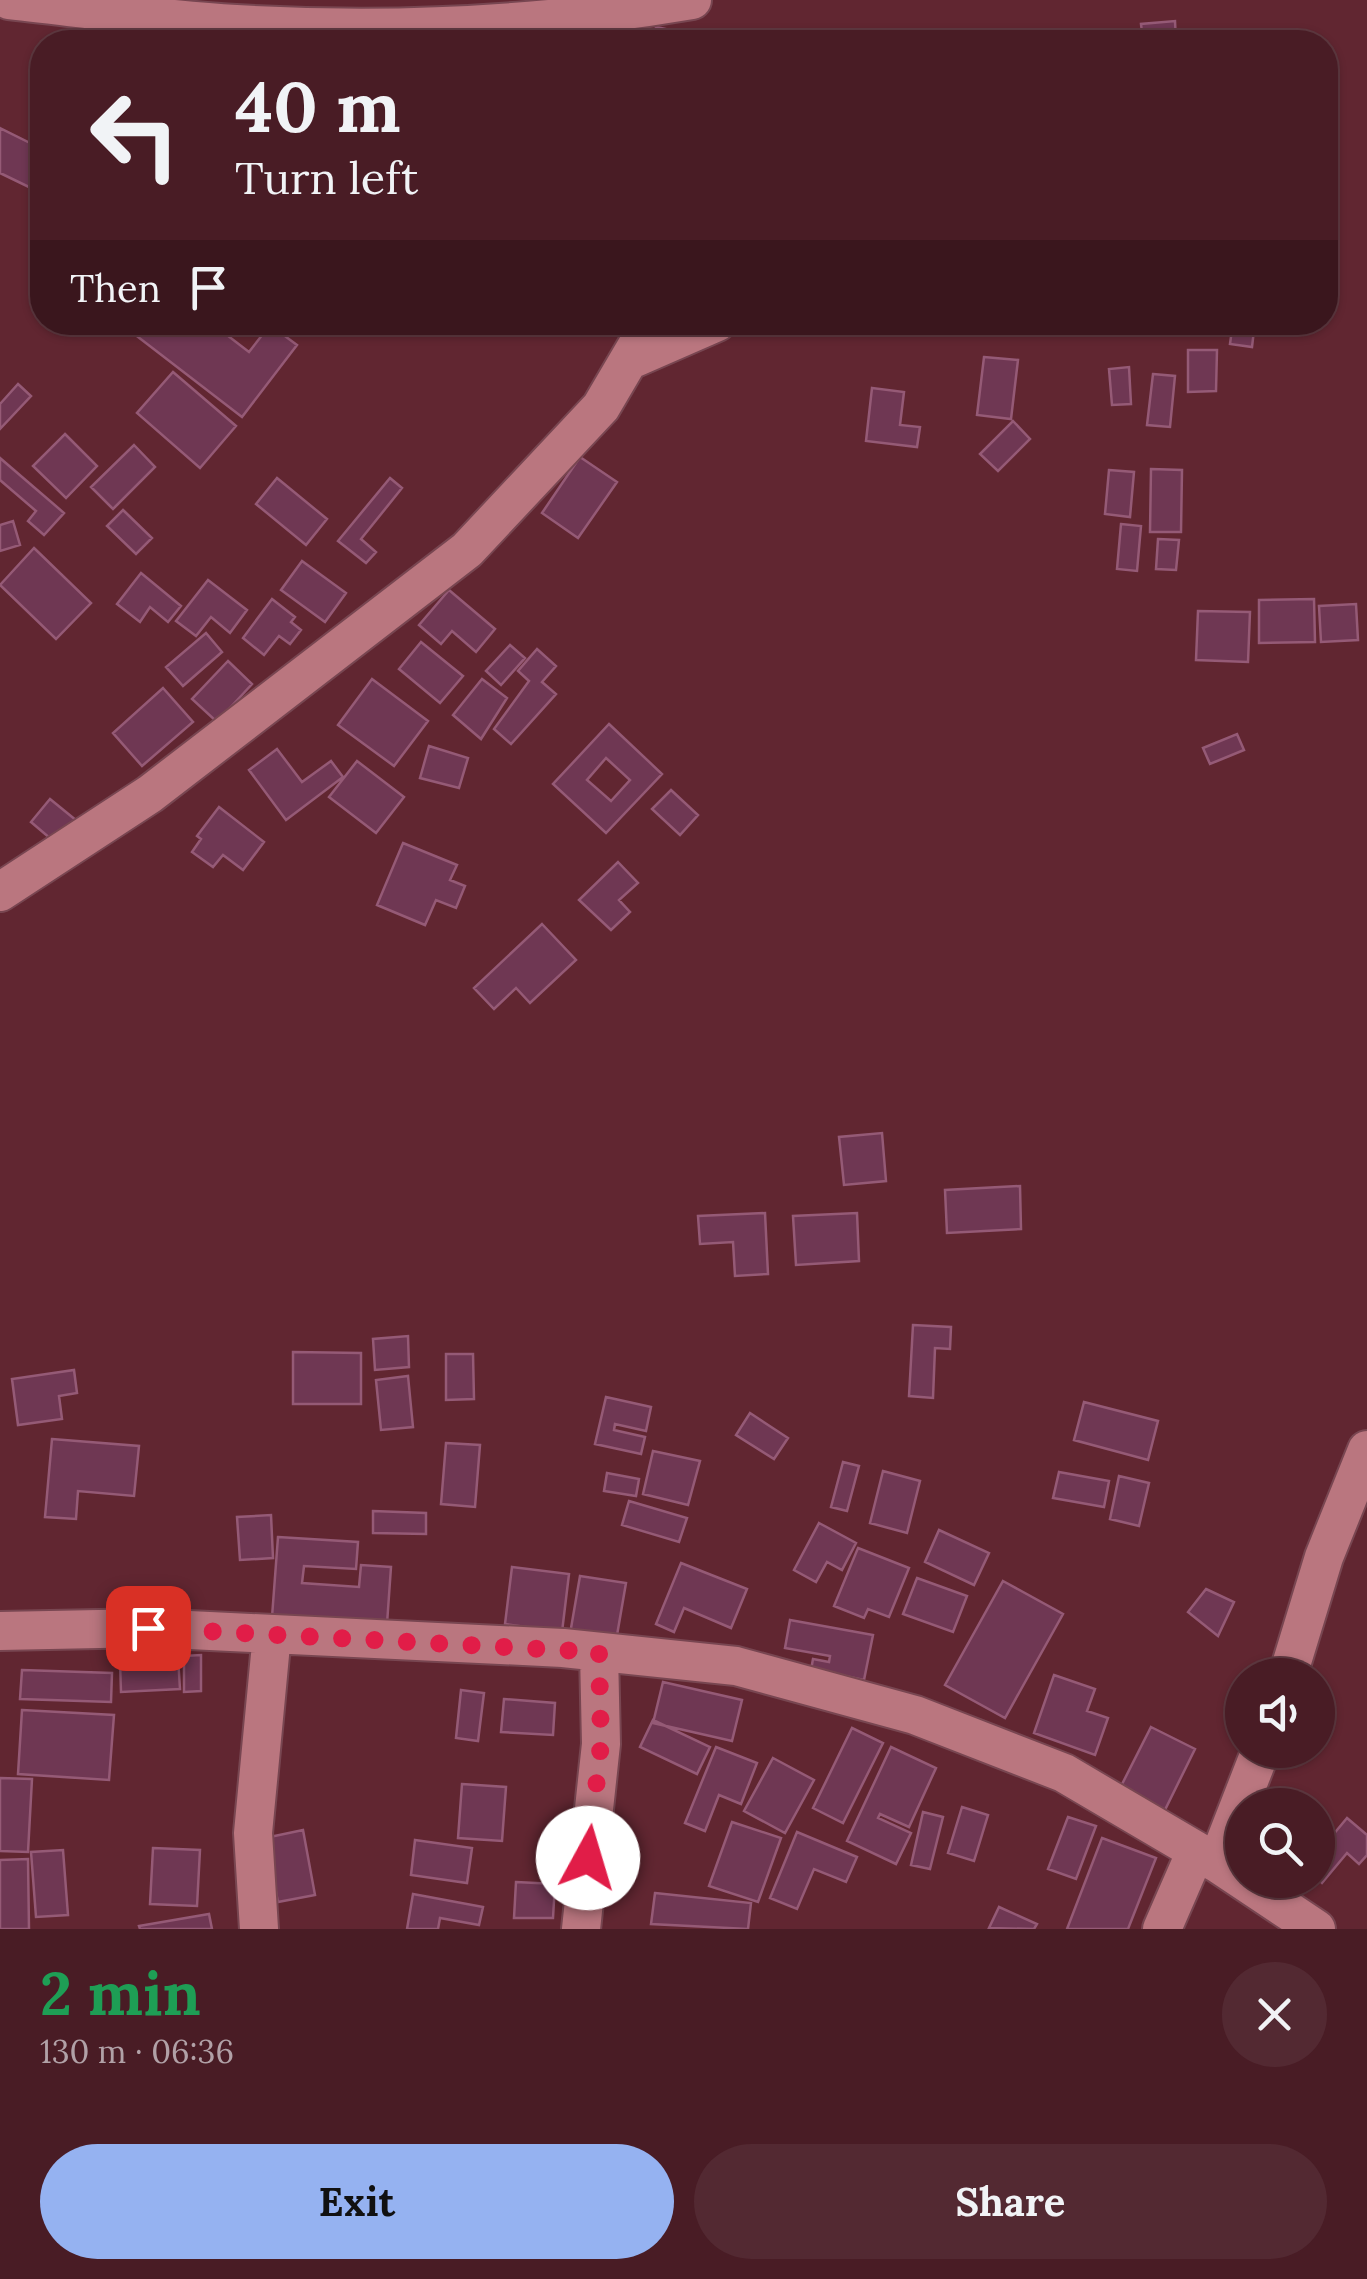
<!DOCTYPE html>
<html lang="en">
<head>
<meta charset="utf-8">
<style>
	:root { --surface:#491c25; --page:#532932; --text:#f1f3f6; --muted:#b1a1a7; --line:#613a42; --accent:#95b2f1 }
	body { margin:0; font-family:Lora,serif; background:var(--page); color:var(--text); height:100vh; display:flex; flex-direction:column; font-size:38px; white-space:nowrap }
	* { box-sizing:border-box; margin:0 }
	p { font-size:32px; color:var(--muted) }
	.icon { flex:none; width:55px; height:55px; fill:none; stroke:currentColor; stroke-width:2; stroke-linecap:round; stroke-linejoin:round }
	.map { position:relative; height:1929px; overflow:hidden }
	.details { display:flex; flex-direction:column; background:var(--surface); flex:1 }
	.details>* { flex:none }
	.banner { position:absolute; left:30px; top:30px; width:1308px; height:305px; border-radius:40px; box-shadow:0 2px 8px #0004,0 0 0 2px var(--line); background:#491c25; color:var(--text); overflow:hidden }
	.tools { position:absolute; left:1225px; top:1658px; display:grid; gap:20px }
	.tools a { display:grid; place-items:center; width:110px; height:110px; border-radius:50%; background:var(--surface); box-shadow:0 2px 8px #0004,0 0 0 2px var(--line); font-size:50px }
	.pin { position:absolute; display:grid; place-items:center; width:85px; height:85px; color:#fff; margin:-42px; border-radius:20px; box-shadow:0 5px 15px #0006 }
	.me { position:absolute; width:110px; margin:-55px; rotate:6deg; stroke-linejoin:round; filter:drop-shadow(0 0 8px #0008) }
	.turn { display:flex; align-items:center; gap:35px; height:210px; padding:0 40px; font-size:45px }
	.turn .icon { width:130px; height:130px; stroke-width:2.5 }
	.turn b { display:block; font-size:70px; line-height:85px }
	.then { display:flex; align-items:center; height:95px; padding:0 40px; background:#0003; gap:20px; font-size:38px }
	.round { display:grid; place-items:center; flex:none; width:105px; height:105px; border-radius:52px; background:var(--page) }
	.headline { display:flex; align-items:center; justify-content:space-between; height:170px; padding:0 40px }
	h1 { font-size:60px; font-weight:700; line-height:75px; color:#1e9e55 }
	.action { display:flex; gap:20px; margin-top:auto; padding:20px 40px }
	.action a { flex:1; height:115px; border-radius:60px; background:var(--accent); color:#111; font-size:40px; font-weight:700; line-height:115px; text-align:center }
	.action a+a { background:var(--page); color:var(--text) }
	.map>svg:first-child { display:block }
	.building { fill:#6f3753; stroke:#955a76; stroke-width:2.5; fill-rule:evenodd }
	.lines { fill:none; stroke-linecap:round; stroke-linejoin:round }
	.minor-casing { stroke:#784651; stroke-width:42 }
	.minor { stroke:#ba767f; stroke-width:38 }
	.route { stroke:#e11d48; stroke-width:18; stroke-dasharray:0 32.4 }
</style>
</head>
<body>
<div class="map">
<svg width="1367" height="1929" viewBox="0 0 1367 1929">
	<rect width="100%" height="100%" fill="#612631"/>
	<path class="building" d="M1175 21 1176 42H1143L1141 24Z
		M656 27 689 34 687 42H653Z
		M0 128 42 149V165L31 188 0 173Z
		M135 322H210L249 352 270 325 297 345 242 417 129 330Z
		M1193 322H1225V334L1193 333Z
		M1233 322H1255L1252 347 1230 344Z
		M1188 350H1217L1216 391 1188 392Z
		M984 357 1018 360 1011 419 977 415Z
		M1129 367 1131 404 1112 405 1109 369Z
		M173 372 236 426 200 468 137 413Z
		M1153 374 1175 376 1170 427 1147 425Z
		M18 384 31 396 0 429V404Z
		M872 388 904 392 900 425 920 427 917 447 866 441Z
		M1013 421 1030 439 998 471 980 454Z
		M65 434 97 466 66 498 33 466Z
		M134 445 155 467 113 509 91 487Z
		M580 457 617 482 578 538 542 513Z
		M0 458 64 513 44 535 28 521 36 511 0 480Z
		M1151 469 1182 470 1181 532H1150Z
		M1109 470 1134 472 1130 517 1105 514Z
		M277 478 327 519 306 545 256 504Z
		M390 478 402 488 361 539 376 552 366 563 338 541Z
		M123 510 152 538 136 554 107 526Z
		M13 521 20 545 0 551V525Z
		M1121 524 1141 526 1137 571 1117 569Z
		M1158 539 1179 540 1176 570 1156 569Z
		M34 548 91 603 56 639 0 585Z
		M302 561 346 593 325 622 281 590Z
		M141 573 181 606 168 622 150 607 140 622 117 604Z
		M208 580 247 610 230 633 211 617 196 636 176 621Z
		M449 590 495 629 476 652 452 631 441 644 419 625Z
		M272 599 295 617 291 622 301 630 290 644 279 636 264 655 243 638Z
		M1314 599 1315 642 1259 643V600Z
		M1356 604 1358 640 1321 642 1319 606Z
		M1198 611 1250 612 1248 662 1196 660Z
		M206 633 222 652 183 686 166 667Z
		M421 642 463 676 440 703 399 669Z
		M510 645 525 658 501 685 486 671Z
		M537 649 556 666 542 682 556 694 511 744 494 729 529 681 518 671Z
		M228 661 252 684 217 722 192 699Z
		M372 679 428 721 394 766 338 725Z
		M482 679 507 698 481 739 453 715Z
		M163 688 193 722 142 766 113 733Z
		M609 724 662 774 606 833 553 784ZM606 758 630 780 611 801 587 780Z
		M1237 734 1244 750 1210 764 1203 748Z
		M429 746 468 758 459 788 420 778Z
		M277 749 302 782 331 761 343 777 286 820 249 770Z
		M357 761 404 797 376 833 329 797Z
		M671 790 698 815 680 835 652 809Z
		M50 799 77 821 58 845 31 822Z
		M219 807 264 842 243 870 223 855 213 867 192 852 201 839 197 836Z
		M403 843 457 865 450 880 465 886 456 908 436 900 425 925 377 905Z
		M618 862 638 883 619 900 630 912 611 930 579 900Z
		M542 924 576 960 530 1003 516 988 494 1009 474 988Z
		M882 1133 886 1181 844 1185 839 1137Z
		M1020 1186 1021 1229 947 1233 945 1190Z
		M765 1213 768 1274 735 1276 733 1242 700 1244 698 1216Z
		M857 1213 859 1261 796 1265 793 1216Z
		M913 1325 951 1327 950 1349 935 1348 933 1398 909 1396Z
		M408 1336 409 1367 375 1370 373 1339Z
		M293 1352 361 1353V1404H293Z
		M446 1354H473L474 1399 446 1400Z
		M74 1370 77 1393 59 1396 62 1419 18 1425 12 1379Z
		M408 1376 413 1427 381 1430 376 1380Z
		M606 1397 651 1407 646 1431 615 1424 614 1430 645 1437 641 1454 595 1444Z
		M1084 1402 1158 1421 1148 1460 1074 1440Z
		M750 1413 788 1438 774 1459 736 1435Z
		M52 1439 139 1446 134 1496 78 1491 76 1519 45 1517Z
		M446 1443 480 1445 475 1507 441 1504Z
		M653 1451 700 1461 688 1505 643 1494Z
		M843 1462 859 1466 847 1511 831 1507Z
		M883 1471 920 1481 907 1533 870 1523Z
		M1059 1472 1109 1481 1104 1507 1053 1498Z
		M607 1473 639 1479 636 1496 604 1491Z
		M1119 1476 1149 1483 1139 1526 1110 1519Z
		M629 1501 687 1518 679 1542 622 1525Z
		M373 1511 426 1513V1534L373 1533Z
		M271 1515 273 1558 240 1560 237 1517Z
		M819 1523 856 1543 842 1570 827 1562 816 1582 794 1570Z
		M939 1530 989 1553 974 1585 925 1562Z
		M278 1537 358 1542 356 1569 304 1566 302 1583 359 1587 361 1565 391 1567 387 1624 272 1617Z
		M858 1548 909 1568 889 1617 868 1609 864 1618 834 1606Z
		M681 1563 747 1589 731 1628 684 1608 674 1632 656 1624Z
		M512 1567 569 1574 562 1632 505 1624Z
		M580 1576 626 1583 616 1641 570 1634Z
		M917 1578 967 1596 953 1632 903 1614Z
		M1003 1581 1063 1614 1005 1718 945 1685Z
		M1206 1589 1234 1602 1218 1636 1188 1612Z
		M790 1620 873 1635 864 1680 826 1672 809 1681 813 1659 829 1662 830 1656 785 1648Z
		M201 1655V1691L184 1692V1656Z
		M178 1657 180 1689 121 1692 120 1661Z
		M22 1670 112 1673 111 1702 20 1699Z
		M1054 1675 1095 1689 1087 1711 1108 1718 1095 1755 1034 1733Z
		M663 1682 742 1700 732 1741 653 1723Z
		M461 1690 484 1693 478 1741 456 1738Z
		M504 1699 555 1703 553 1735 501 1732Z
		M22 1710 114 1715 109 1780 18 1774Z
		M653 1720 710 1747 697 1774 640 1747Z
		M1151 1727 1195 1749 1160 1820 1115 1798Z
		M852 1728 883 1743 843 1823 813 1808Z
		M716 1747 757 1763 741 1804 719 1795 705 1831 685 1823Z
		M891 1747 936 1768 909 1827 880 1814 878 1818 911 1833 896 1864 847 1841Z
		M773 1758 814 1780 785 1833 744 1811Z
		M0 1778 32 1779 28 1852 0 1851Z
		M462 1784 506 1787 502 1841 458 1838Z
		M962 1807 988 1815 974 1861 948 1853Z
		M923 1812 943 1817 930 1869 911 1865Z
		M1068 1817 1096 1826 1076 1879 1048 1869Z
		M1347 1818 1367 1835V1855L1359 1864 1347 1853 1322 1883 1318 1879V1853Z
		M732 1822 781 1838 758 1902 709 1886Z
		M303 1830 315 1895 278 1902 265 1838Z
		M797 1832 857 1857 846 1882 814 1869 797 1909 770 1898Z
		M1102 1838 1156 1858 1128 1929H1067Z
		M415 1840 472 1848 467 1883 411 1875Z
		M153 1848 200 1850 197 1906 150 1904Z
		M63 1850 68 1915 36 1917 31 1852Z
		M28 1859 29 1929H0V1860Z
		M516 1882 555 1884 553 1918H514Z
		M655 1893 751 1903 748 1929 651 1924Z
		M413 1894 483 1907 479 1925 440 1918 438 1929H407Z
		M999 1907 1037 1924 1034 1929 989 1928Z
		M209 1914 212 1929H140L139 1926Z"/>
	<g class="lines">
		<defs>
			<path id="minor" d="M9 0C84 8 161 20 236 24 390 33 541 26 692 0
				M630 360 717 322
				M0 892 150 794 467 550 601 407 651 322
				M0 1631 148 1628 563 1648 736 1666 915 1715 1064 1773 1217 1863 1316 1929
				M1288 1675 1324 1557 1367 1450
				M1217 1863 1261 1750
				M259 1929 253 1833 272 1634
				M581 1929 601 1744 599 1652
				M1162 1929 1196 1851"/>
		</defs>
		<use href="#minor" class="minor-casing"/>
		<use href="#minor" class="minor"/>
	</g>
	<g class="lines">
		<path class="route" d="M148 1628 599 1652 601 1744 588 1858"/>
	</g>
</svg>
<div class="tools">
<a><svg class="icon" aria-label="sound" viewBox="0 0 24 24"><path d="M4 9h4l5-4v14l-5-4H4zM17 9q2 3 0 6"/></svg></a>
<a><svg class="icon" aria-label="search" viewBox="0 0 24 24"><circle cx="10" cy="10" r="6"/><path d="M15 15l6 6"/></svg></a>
</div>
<div class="pin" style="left:148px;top:1628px;background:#d93025"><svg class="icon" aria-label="arrive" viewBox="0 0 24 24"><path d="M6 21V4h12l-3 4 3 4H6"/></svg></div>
<svg class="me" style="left:588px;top:1858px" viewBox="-20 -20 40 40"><circle r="19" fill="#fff"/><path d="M0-13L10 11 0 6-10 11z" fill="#e11d48"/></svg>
<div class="banner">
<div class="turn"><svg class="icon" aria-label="left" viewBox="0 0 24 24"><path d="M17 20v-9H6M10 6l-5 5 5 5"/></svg><div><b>40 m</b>Turn left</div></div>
<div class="then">Then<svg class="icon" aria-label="arrive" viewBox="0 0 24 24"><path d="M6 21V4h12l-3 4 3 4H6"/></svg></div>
</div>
</div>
<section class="details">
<div class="headline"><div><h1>2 min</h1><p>130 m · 06:36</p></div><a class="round"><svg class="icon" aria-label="close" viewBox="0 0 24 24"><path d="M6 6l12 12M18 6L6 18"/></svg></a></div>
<div class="action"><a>Exit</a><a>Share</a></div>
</section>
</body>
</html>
